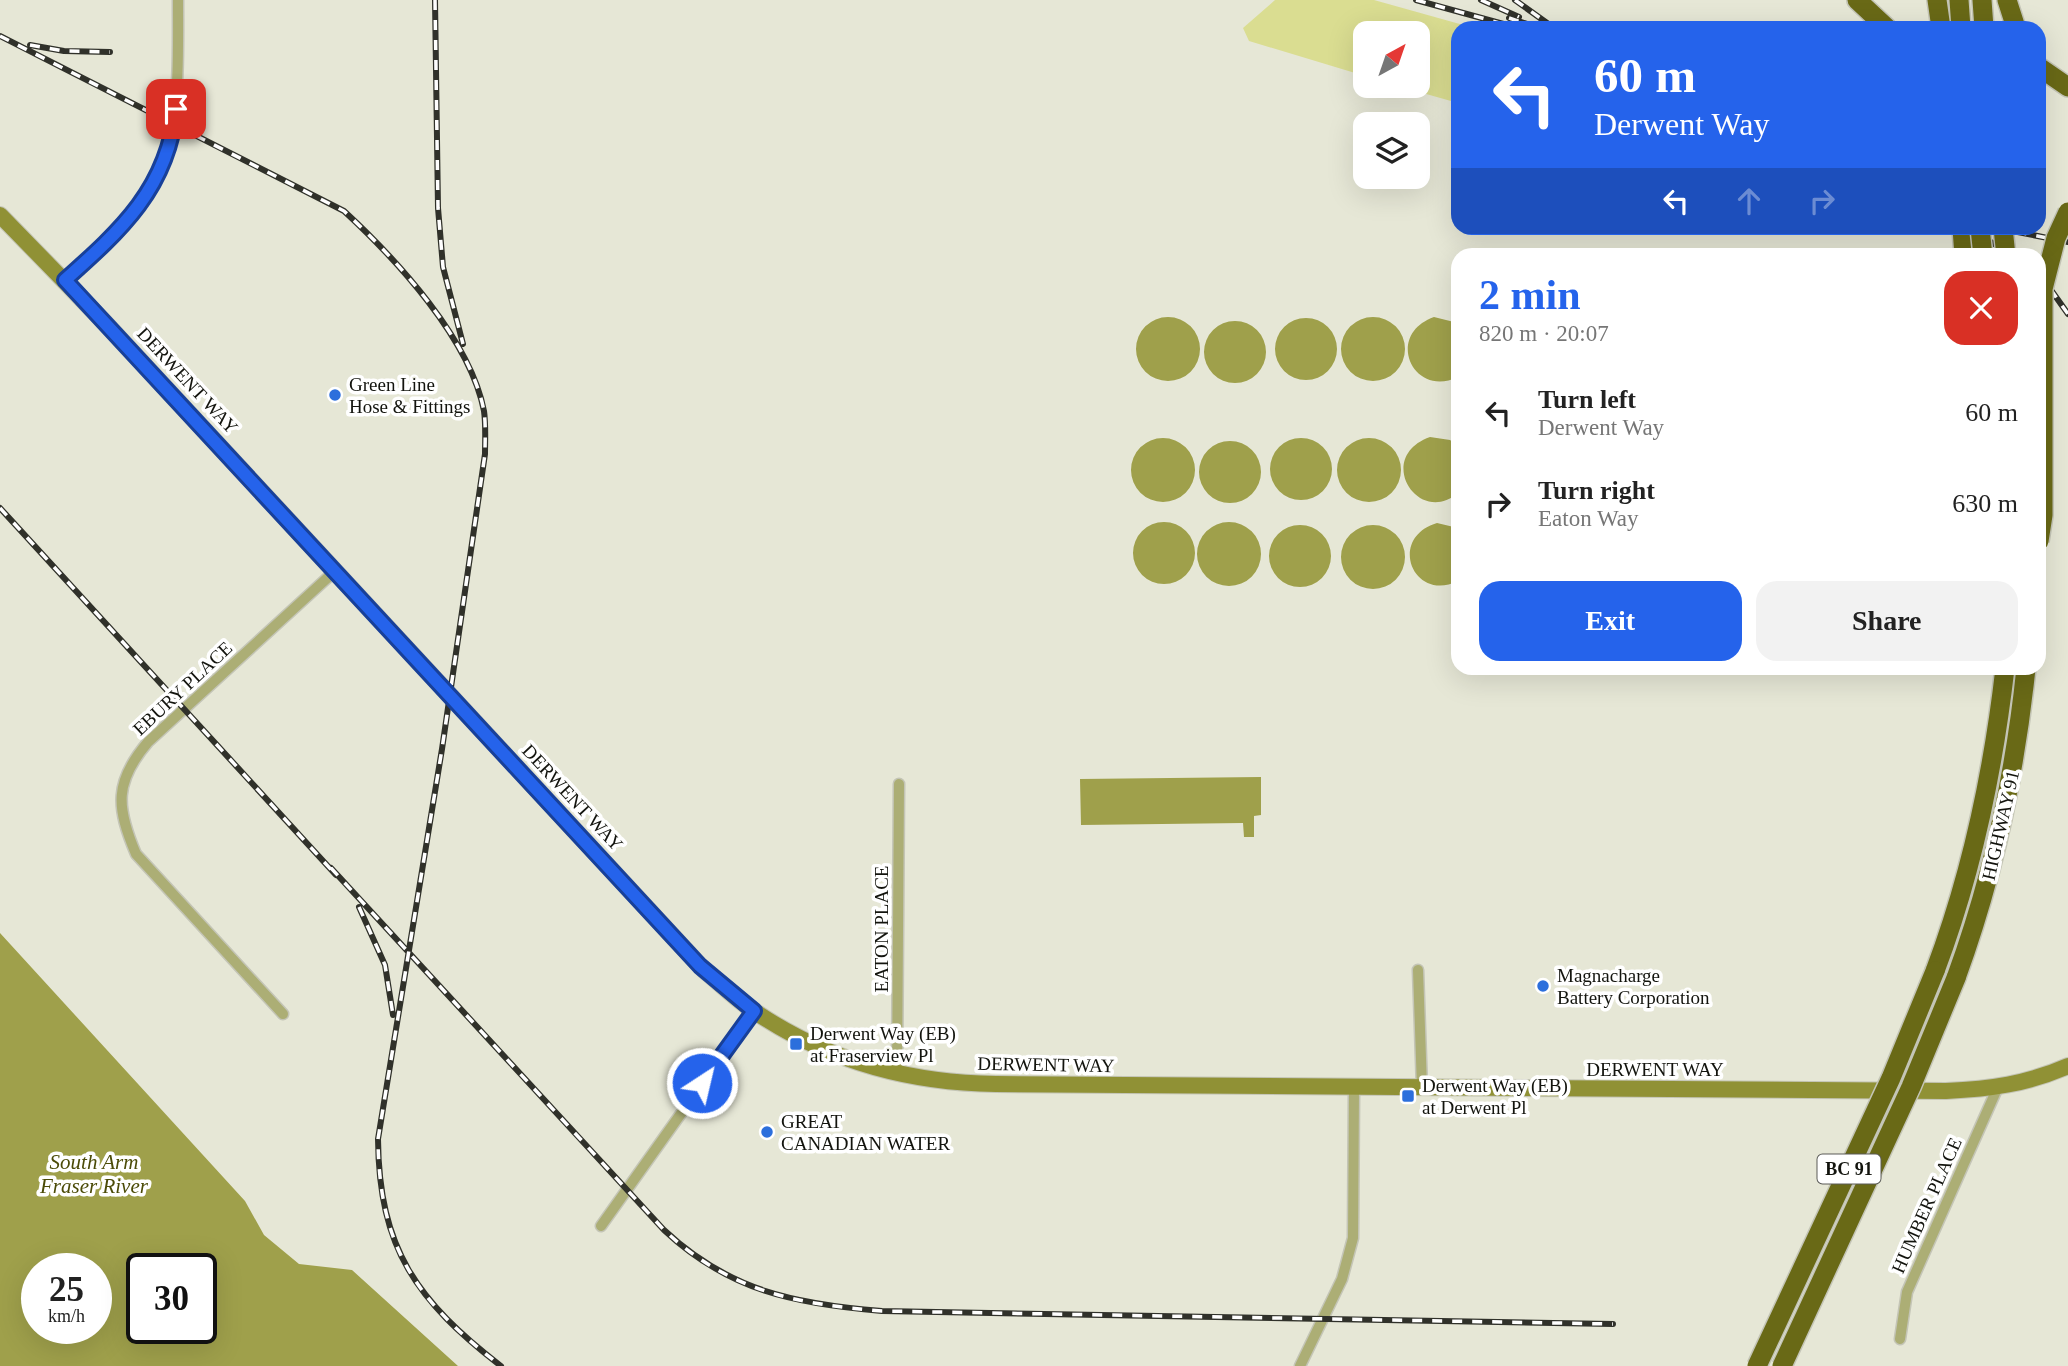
<!DOCTYPE html>
<html lang="en">
<head>
<meta charset="utf-8">
<style>
	:root { --surface:#fff; --page:#f2f2f2; --text:#222; --muted:#767676; --accent:#2563eb }
	body { margin:0; font-family:Georgia,serif; background:var(--page); color:var(--text); height:100vh; display:flex; flex-direction:column; font-size:26px; white-space:nowrap }
	* { box-sizing:border-box; margin:0 }
	p { font-size:23px; color:var(--muted) }
	.icon { flex:none; width:38px; height:38px; fill:none; stroke:currentColor; stroke-width:2; stroke-linecap:round; stroke-linejoin:round }
	.map { position:relative; flex:1; overflow:hidden }
	.panel { position:absolute; left:1451px; top:248px; width:595px; height:427px; display:flex; flex-direction:column; background:var(--surface); border-radius:21px; box-shadow:0 7px 28px #0002 }
	.panel>* { flex:none }
	.banner { position:absolute; left:1451px; top:21px; width:595px; height:214px; border-radius:21px; box-shadow:0 7px 28px #0002; background:#2563eb; color:#fff; overflow:hidden }
	.needle { width:46px; rotate:40deg }
	.fabs { position:absolute; left:1353px; top:21px; display:grid; gap:14px }
	.fabs a { display:grid; place-items:center; width:77px; height:77px; border-radius:14px; background:var(--surface); box-shadow:0 7px 28px #0002; font-size:35px }
	.speed { position:absolute; left:21px; top:1253px; display:flex; gap:14px; font-size:35px; font-weight:700; text-align:center }
	.speed>* { display:grid; place-content:center; width:91px; height:91px; border-radius:50%; background:var(--surface); box-shadow:0 7px 28px #0002; line-height:1 }
	.speed small { font-size:18px; font-weight:400 }
	.speed .limit { border:4px solid #111; border-radius:10px; background:#fff; color:#111 }
	.pin { position:absolute; display:grid; place-items:center; width:60px; height:60px; color:#fff; margin:-30px; border-radius:14px; box-shadow:0 4px 10px #0006 }
	.me { position:absolute; width:77px; margin:-38px; rotate:35deg; stroke-linejoin:round; filter:drop-shadow(0 0 5px #0008) }
	.turn { display:flex; align-items:center; gap:24px; height:147px; padding:0 28px; font-size:32px }
	.turn .icon { width:91px; height:91px; stroke-width:2.5 }
	.turn b { display:block; font-size:49px; line-height:60px }
	.lanes { display:flex; align-items:center; height:66px; padding:0 28px; background:#0003; justify-content:center; gap:35px; direction:ltr }
	.lanes .off { opacity:.35 }
	.round { display:grid; place-items:center; flex:none; width:74px; height:74px; border-radius:21px; background:var(--page) }
	.overview { display:flex; align-items:center; justify-content:space-between; height:119px; padding:0 28px }
	h1 { font-size:42px; font-weight:700; line-height:52px; color:var(--accent) }
	.primary-button { display:flex; gap:14px; margin-top:auto; padding:14px 28px }
	.primary-button a { flex:1; height:80px; border-radius:21px; background:var(--accent); color:#fff; font-size:28px; font-weight:700; line-height:80px; text-align:center }
	.primary-button a+a { background:var(--page); color:var(--text) }
	ul { padding:0; list-style:none }
	li { display:flex; align-items:center; gap:21px; height:91px; padding:0 28px }
	li div { flex:1 }
	li b { display:block; font-size:26px }
	li em { font-style:normal }
	.map>svg:first-child { display:block }
	.green { fill:#dadd91 }
	.water { fill:#9fa04b; fill-rule:evenodd }
	.lines { fill:none; stroke-linecap:round; stroke-linejoin:round }
	.street-casing { stroke:#c4c5b6; stroke-width:13 }
	.secondary-casing { stroke:#c4c5b6; stroke-width:18 }
	.highway-casing { stroke:#c4c5b6; stroke-width:22 }
	.street { stroke:#acae75; stroke-width:10 }
	.secondary { stroke:#909135; stroke-width:16 }
	.highway { stroke:#696916; stroke-width:19 }
	.rail-casing { stroke:#30312a; stroke-width:6 }
	.rail { stroke:#fff; stroke-width:3.5; stroke-dasharray:10; stroke-linecap:butt }
	.highway-bridge-casing { stroke:#c4c5b6; stroke-width:22; stroke-linecap:butt }
	.highway-bridge { stroke:#696916; stroke-width:19 }
	.route-casing { stroke:#184099; stroke-width:18 }
	.route { stroke:#2563eb; stroke-width:12 }
	.poi-dot { fill:#2c6fdc; stroke:#fff; stroke-width:2.5 }
	.labels { text-anchor:middle; stroke-width:7; stroke-linejoin:round; paint-order:stroke }
	.shield { fill:#fff; stroke:#5a5a56; stroke-width:2 }
	.shield-label { font-size:18px; font-weight:bold; fill:#13140e }
	.street-label { font-size:19px; fill:#13140e; stroke:#fff }
	.poi-label { font-size:19px; fill:#13140e; stroke:#fff; text-anchor:start }
	.water-label { font-size:21px; font-style:italic; fill:#4b4b07; stroke:#fff }
</style>
</head>
<body>
<div class="map">
<svg width="2068" height="1366" viewBox="0 0 2068 1366">
	<rect width="100%" height="100%" fill="#e6e7d6"/>
	<path class="green" d="M1275 0H1374L1474 28H1458V103L1398 86H1418V33H1365V76L1249 41 1243 28Z"/>
	<path class="water" d="M1434 317 1458 323V377C1413 399 1384 335 1434 317Z
		M1341 349a32 32 0 1 1 64 0a32 32 0 1 1-64 0Z
		M1136 349a32 32 0 1 1 64 0a32 32 0 1 1-64 0Z
		M1275 349a31 31 0 1 1 62 0a31 31 0 1 1-62 0Z
		M1204 352a31 31 0 1 1 62 0a31 31 0 1 1-62 0Z
		M1430 437 1450 440 1458 446V493C1418 527 1374 457 1430 437Z
		M1337 470a32 32 0 1 1 64 0a32 32 0 1 1-64 0Z
		M1131 470a32 32 0 1 1 64 0a32 32 0 1 1-64 0Z
		M1270 469a31 31 0 1 1 62 0a31 31 0 1 1-62 0Z
		M1199 472a31 31 0 1 1 62 0a31 31 0 1 1-62 0Z
		M1133 553a31 31 0 1 1 62 0a31 31 0 1 1-62 0Z
		M1197 554a32 32 0 1 1 64 0a32 32 0 1 1-64 0Z
		M1437 523 1458 528V581C1413 603 1387 538 1437 523Z
		M1269 556a31 31 0 1 1 62 0a31 31 0 1 1-62 0Z
		M1341 557a32 32 0 1 1 64 0a32 32 0 1 1-64 0Z
		M1261 777V815L1254 816V837H1244L1243 823 1081 825 1080 779Z
		M0 933 245 1201 264 1235 299 1264 352 1270 458 1366H0ZM37 1269H96V1328H37ZM142 1269H201V1328H142Z"/>
	<g class="lines">
		<defs>
			<path id="street" d="M65 280C83 265 102 250 118 233 183 165 178 87 178 0
				M1418 970 1422 1088
				M283 1014 136 854C116 807 114 782 148 742L336 570
				M897 1075 899 784
				M601 1226 754 1011
				M1900 1339 1907 1292 1997 1089
				M1300 1366 1342 1279 1353 1238 1354 1088"/>
			<path id="secondary" d="M0 215 110 328 704 970C720 983 736 999 754 1011 826 1060 909 1083 996 1084L1946 1091C1990 1089 2027 1084 2068 1066"/>
			<path id="highway" d="M1857 0 1887 28
				M1937 0 1941 28
				M1959 0 1961 28
				M1982 0 1984 28
				M2007 0 2016 28
				M2039 67 2068 87
				M1962 228 1964 256
				M1935 971C1972 873 1993 773 2005 668
				M1956 978C1993 877 2015 775 2026 668"/>
		</defs>
		<use href="#street" class="street-casing"/>
		<use href="#secondary" class="secondary-casing"/>
		<use href="#highway" class="highway-casing"/>
		<use href="#street" class="street"/>
		<use href="#secondary" class="secondary"/>
		<use href="#highway" class="highway"/>
		<defs>
			<path id="rail" d="M435 0 438 208 443 267 463 344
				M1416 0 1518 28
				M1481 0 1519 17
				M1515 0 1554 28
				M1509 18 1539 28
				M0 36 344 211C397 260 470 339 484 411 486 425 485 440 485 454L442 749 378 1139C379 1249 417 1301 501 1366
				M30 45 64 51 110 52
				M1964 228 2017 256
				M1997 228 2068 242
				M2039 273 2068 314
				M0 508 336 875
				M331 868 664 1230C729 1291 795 1304 882 1311L1613 1324
				M359 907 385 965 393 1015"/>
		</defs>
		<use href="#rail" class="rail-casing"/>
		<use href="#rail" class="rail"/>
		<defs>
			<path id="highway-bridge" d="M1980 228 1983 256
				M2003 228 2006 256
				M2039 541 2043 515V289L2056 238 2068 212
				M1757 1366 1891 1078 1935 971
				M1782 1366 1911 1087 1956 978"/>
		</defs>
		<use href="#highway-bridge" class="highway-bridge-casing"/>
		<use href="#highway-bridge" class="highway-bridge"/>
	</g>
	<g class="lines">
		<defs>
			<path id="route" d="M176 109C168 188 121 230 65 280L700 966 754 1011 702 1083"/>
		</defs>
		<use href="#route" class="route-casing"/>
		<use href="#route" class="route"/>
	</g>
	<g class="poi-dot">
		<circle cx="335" cy="395" r="7"/>
		<circle cx="1543" cy="986" r="7"/>
		<rect x="789" y="1037" width="14" height="14" rx="3.5"/>
		<rect x="1401" y="1089" width="14" height="14" rx="3.5"/>
		<circle cx="767" cy="1132" r="7"/>
	</g>
	<g class="labels">
		<rect class="shield" x="1817.5" y="1154.5" width="63" height="29" rx="5"/>
		<g class="shield-label">
			<text x="1849" y="1175">BC 91</text>
		</g>
		<g class="street-label">
			<text transform="translate(188 380) rotate(47)" y="7">DERWENT WAY</text>
			<text transform="translate(182 688) rotate(-43)" y="7">EBURY PLACE</text>
			<text transform="translate(573 797) rotate(47)" y="7">DERWENT WAY</text>
			<text transform="translate(2000 825) rotate(-77)" y="7">HIGHWAY 91</text>
			<text transform="translate(881 929) rotate(-90)" y="7">EATON PLACE</text>
			<text transform="translate(1046 1064) rotate(1)" y="7">DERWENT WAY</text>
			<text x="1655" y="1076">DERWENT WAY</text>
			<text transform="translate(1926 1205) rotate(-66)" y="7">HUMBER PLACE</text>
		</g>
		<g class="poi-label">
			<text x="349" y="391">Green Line<tspan x="349" dy="22">Hose &amp; Fittings</tspan></text>
			<text x="1557" y="982">Magnacharge<tspan x="1557" dy="22">Battery Corporation</tspan></text>
			<text x="810" y="1040">Derwent Way (EB)<tspan x="810" dy="22">at Fraserview Pl</tspan></text>
			<text x="1422" y="1092">Derwent Way (EB)<tspan x="1422" dy="22">at Derwent Pl</tspan></text>
			<text x="781" y="1128">GREAT<tspan x="781" dy="22">CANADIAN WATER</tspan></text>
		</g>
		<g class="water-label">
			<text x="94" y="1169">South Arm<tspan x="94" dy="24">Fraser River</tspan></text>
		</g>
	</g>
</svg>
<div class="fabs">
<a><svg class="needle" viewBox="-14 -14 28 28"><path d="M0-13l5 13h-10z" fill="#e53935"/><path d="M0 13l5-13h-10z" fill="#767676"/></svg></a>
<a><svg class="icon" aria-label="layers" viewBox="0 0 24 24"><path d="M12 4l9 5-9 5-9-5zM3 14l9 5 9-5"/></svg></a>
</div>
<div class="speed"><div>25<small>km/h</small></div><div class="limit">30</div></div>
<div class="pin" style="left:176px;top:109px;background:#d93025"><svg class="icon" aria-label="arrive" viewBox="0 0 24 24"><path d="M6 21V4h12l-3 4 3 4H6"/></svg></div>
<svg class="me" style="left:702px;top:1083px" viewBox="-20 -20 40 40"><circle r="17" fill="#2563eb" stroke="#fff" stroke-width="3"/><path d="M0-11L8 9 0 5-8 9z" fill="#fff"/></svg>
<div class="banner">
<div class="turn"><svg class="icon" aria-label="left" viewBox="0 0 24 24"><path d="M17 20v-9H6M10 6l-5 5 5 5"/></svg><div><b>60 m</b>Derwent Way</div></div>
<div class="lanes"><svg class="icon" aria-label="left" viewBox="0 0 24 24"><path d="M17 20v-9H6M10 6l-5 5 5 5"/></svg><svg class="icon off" aria-label="ahead" viewBox="0 0 24 24"><path d="M12 20V5M6 11l6-6 6 6"/></svg><svg class="icon off" aria-label="right" viewBox="0 0 24 24"><path d="M7 20v-9h11M14 6l5 5-5 5"/></svg></div>
</div>
<section class="panel">
<div class="overview"><div><h1>2 min</h1><p>820 m · 20:07</p></div><a class="round" style="background:#d93025;color:#fff"><svg class="icon" aria-label="close" viewBox="0 0 24 24"><path d="M6 6l12 12M18 6L6 18"/></svg></a></div>
<ul>
<li><svg class="icon" aria-label="left" viewBox="0 0 24 24"><path d="M17 20v-9H6M10 6l-5 5 5 5"/></svg><div><b>Turn left</b><p>Derwent Way</p></div><em>60 m</em></li>
<li><svg class="icon" aria-label="right" viewBox="0 0 24 24"><path d="M7 20v-9h11M14 6l5 5-5 5"/></svg><div><b>Turn right</b><p>Eaton Way</p></div><em>630 m</em></li>
</ul>
<div class="primary-button"><a>Exit</a><a>Share</a></div>
</section>
</div>
</body>
</html>
